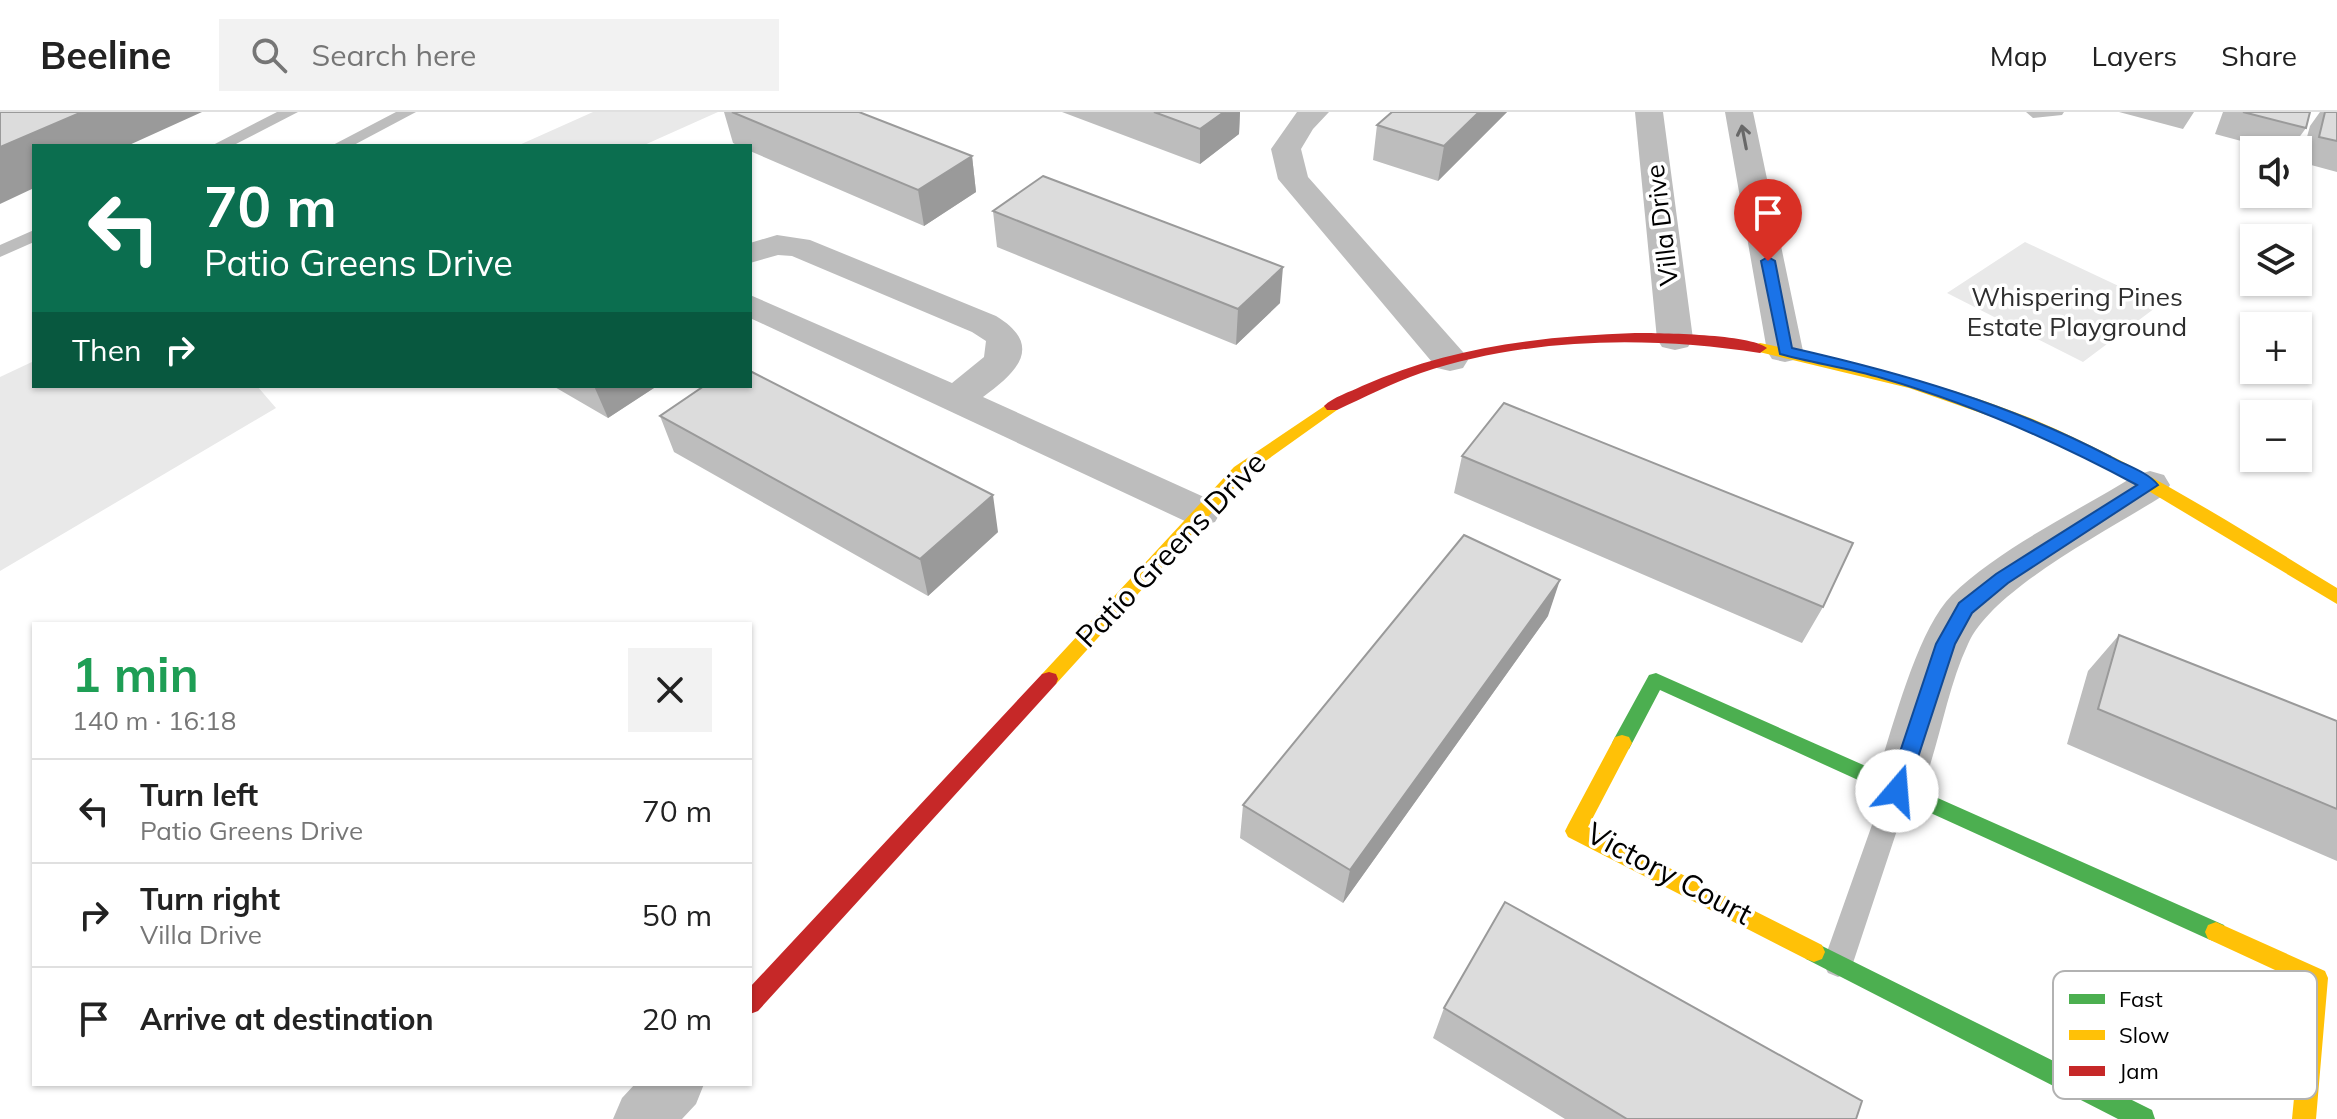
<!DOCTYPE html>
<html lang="en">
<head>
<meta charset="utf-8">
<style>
	:root { --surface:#fff; --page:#f2f2f2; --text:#222; --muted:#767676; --line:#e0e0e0 }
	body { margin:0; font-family:Mulish,sans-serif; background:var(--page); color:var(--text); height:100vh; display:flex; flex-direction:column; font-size:30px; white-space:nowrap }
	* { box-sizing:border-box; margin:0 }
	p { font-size:26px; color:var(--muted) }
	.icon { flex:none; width:44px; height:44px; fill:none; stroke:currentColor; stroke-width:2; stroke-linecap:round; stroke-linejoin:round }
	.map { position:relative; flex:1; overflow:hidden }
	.details { position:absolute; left:32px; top:510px; width:720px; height:464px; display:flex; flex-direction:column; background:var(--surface); border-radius:0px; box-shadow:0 2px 6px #0004 }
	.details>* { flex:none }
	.hud { position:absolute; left:32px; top:32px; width:720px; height:244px; border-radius:0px; box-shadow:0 2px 6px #0004; background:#0b6e4f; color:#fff; overflow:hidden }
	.buttons { position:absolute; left:2240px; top:24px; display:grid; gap:16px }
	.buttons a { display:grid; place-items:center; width:72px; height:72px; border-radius:0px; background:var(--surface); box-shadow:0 2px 6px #0004; font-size:40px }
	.pin { position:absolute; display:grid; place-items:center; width:68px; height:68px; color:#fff; margin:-82px -34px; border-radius:50% 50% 50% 0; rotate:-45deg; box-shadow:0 0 8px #0007 }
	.pin .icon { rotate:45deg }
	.me { position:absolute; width:88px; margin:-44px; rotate:18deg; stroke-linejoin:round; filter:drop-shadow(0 0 6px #0008) }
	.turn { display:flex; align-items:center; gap:28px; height:168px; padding:0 40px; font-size:36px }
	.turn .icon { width:104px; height:104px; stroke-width:2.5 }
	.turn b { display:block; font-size:56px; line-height:68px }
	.then { display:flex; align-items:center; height:76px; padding:0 40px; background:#0003; gap:16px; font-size:30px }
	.round { display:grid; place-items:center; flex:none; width:84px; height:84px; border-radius:0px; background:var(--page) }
	.headline { display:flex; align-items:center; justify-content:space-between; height:136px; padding:0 40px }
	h1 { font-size:48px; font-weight:700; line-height:60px; color:#1e9e55 }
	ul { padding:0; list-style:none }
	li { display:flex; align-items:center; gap:24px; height:104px; padding:0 40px; border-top:2px solid var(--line) }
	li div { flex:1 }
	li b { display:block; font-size:30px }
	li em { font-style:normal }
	header { display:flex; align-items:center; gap:48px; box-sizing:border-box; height:112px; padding:0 40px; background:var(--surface); border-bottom:2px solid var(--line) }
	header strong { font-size:38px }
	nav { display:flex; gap:44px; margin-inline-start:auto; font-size:28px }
	.search { width:560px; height:72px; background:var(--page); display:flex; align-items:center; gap:20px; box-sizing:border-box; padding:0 28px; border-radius:0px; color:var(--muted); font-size:30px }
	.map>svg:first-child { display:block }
	.green { fill:#e9e9e9 }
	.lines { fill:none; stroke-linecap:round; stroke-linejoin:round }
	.lane { fill:#bdbdbd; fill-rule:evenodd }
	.street { fill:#bdbdbd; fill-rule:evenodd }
	.fast { fill:#4caf50; fill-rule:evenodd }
	.slow { fill:#ffc107; fill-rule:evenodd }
	.jam { fill:#c62828; fill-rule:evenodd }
	.wall { fill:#bdbdbd }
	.shaded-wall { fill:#9a9a9a }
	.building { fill:#dcdcdc; stroke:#9a9a9a; stroke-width:2 }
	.oneway { stroke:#686868 }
	.route { fill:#1a73e8; stroke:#114b97; stroke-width:2 }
	.labels { text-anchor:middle; stroke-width:7; stroke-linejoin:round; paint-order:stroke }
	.far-street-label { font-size:26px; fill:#000; stroke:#fff }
	.far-park-label { font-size:26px; fill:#2e2e2e; stroke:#fff }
	.street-label { font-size:30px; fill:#000; stroke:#fff }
	.key { fill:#fff; stroke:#b2b2b2; stroke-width:2 }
	.key-label { font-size:22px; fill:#000 }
</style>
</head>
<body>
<header>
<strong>Beeline</strong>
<div class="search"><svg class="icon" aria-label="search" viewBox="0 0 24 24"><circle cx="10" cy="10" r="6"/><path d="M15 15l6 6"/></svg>Search here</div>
<nav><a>Map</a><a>Layers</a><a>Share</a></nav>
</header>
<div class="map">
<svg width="2337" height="1007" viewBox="0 0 2337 1007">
	<rect width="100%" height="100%" fill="#fff"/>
	<path class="green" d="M593 0H718L642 34H517Z
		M2025 130 2159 193 2083 250 1947 181Z
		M34 249V274H257L276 296 0 459V265Z"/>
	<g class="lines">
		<path class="lane" d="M277 0H298L232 34H211Z
			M396 0H416L352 34H331Z
			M34 118V130L0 145V133Z
			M1897 668 1906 671 1910 679 1853 851 1848 861 1838 865 1828 861 1823 851 1884 679 1888 671Z"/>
		<path class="street" d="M1297 0H1329L1313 17 1301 37 1308 65 1463 240 1468 248 1463 256 1450 259 1437 256 1278 67 1271 37Z
			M1635 0H1663L1693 227 1688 235 1675 238 1662 235 1657 227Z
			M1725 0H1753L1803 239 1798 247 1785 250 1772 247 1767 239Z
			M777 123 810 128 996 204C1044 233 1018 260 983 285L1215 390 1221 400 1215 410 1201 414 1187 410 750 206V183L952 271 984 245 986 229 972 220 792 144 778 143 750 151V131Z
			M2150 359 2164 363 2170 373 2164 383C2111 417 1993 476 1968 532 1944 583 1939 643 1914 694L1897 700 1880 694 1872 679C1890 627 1915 520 1952 483 1998 437 2080 398 2136 363Z
			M635 972H704L696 992 682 1007H613L622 986Z"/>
		<path class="fast" d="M1656 561 2224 813 2227 820 2224 827 2216 830 2208 827 1660 578 1629 637 1622 639 1615 637 1612 631 1615 625 1649 563Z
			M1814 830 2152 998 2155 1007H2118L1806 847 1803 840 1806 833Z"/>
		<path class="slow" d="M1760 231C1853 250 1947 272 2035 308 2141 353 2239 416 2337 476V492L2127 366 2021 315 1909 276 1755 239V233Z
			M1332 289 1337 290 1340 294 1337 298 1246 363 1056 572H1042L1040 567 1042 562 1234 355Z
			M1622 623 1629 625 1632 631 1588 715 1822 833 1825 840 1822 847 1814 850 1806 847 1568 725 1565 719 1568 713 1615 625Z
			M2216 810 2325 859 2328 866 2316 1007H2292L2305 872 2208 827 2205 820 2208 813Z"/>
		<path class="jam" d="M1635 221C1661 221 1750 222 1767 236L1760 241C1649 224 1529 225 1421 261 1392 271 1365 285 1337 298H1327L1324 294C1333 285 1350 280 1362 274 1448 235 1542 224 1635 221Z
			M1049 560 1056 562 1058 567 1056 572 758 899 750 902V875L1042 562Z"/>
	</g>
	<path class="wall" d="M724 0H859L972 44 976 80 924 114 750 39V34H739L733 31Z
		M1062 0H1240L1239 22 1200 52Z
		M1507 0 1438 69 1373 48 1377 13Z
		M2026 0H2064L2062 3 2033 6Z
		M2119 0H2194L2183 17Z
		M2223 0H2310L2306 16 2290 38H2275L2215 22Z
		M2320 0H2337V60L2300 50 2310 14Z
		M993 99 1280 191 1236 233 997 135Z
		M553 274H657L608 306Z
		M660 304 998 420 928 484 674 340Z
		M1462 344 1823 495 1802 531 1454 381Z
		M1548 504 1343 791 1240 726 1243 693Z
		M2119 523 2337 609V749L2067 632 2088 559Z
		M1444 896 1856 1007H1565L1433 926Z"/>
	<path class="shaded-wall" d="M82 0H202L127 34H34V76L0 92V35Z
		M1224 0H1240L1239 22 1200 52V17Z
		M1479 0H1507L1438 69 1444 34Z
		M972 44 976 80 924 114 918 78Z
		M1283 155 1280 191 1236 233 1238 197Z
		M594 274H657L608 306Z
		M993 383 998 420 928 484 920 447Z
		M1560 468 1548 504 1343 791 1350 758Z"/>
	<path class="building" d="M0 0H82L0 35Z
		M732 0H859L972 44 918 78Z
		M1154 0H1224L1200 17Z
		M1392 0H1479L1444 34 1377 13Z
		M2243 0H2310L2306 16Z
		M2325 0H2337V29L2319 25Z
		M1043 64 1283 155 1238 197 993 99Z
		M750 259 993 383 920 447 660 304 704 274H750Z
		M1504 291 1853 431 1823 495 1462 344Z
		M1464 423 1560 468 1350 758 1243 693Z
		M2119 523 2337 609V697L2098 597Z
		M1505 790 1862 989 1856 1007H1627L1444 896Z"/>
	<defs><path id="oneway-shaft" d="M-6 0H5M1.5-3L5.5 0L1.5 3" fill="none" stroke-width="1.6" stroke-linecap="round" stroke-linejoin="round" transform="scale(2)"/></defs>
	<use class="oneway" href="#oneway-shaft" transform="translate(1744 25) rotate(-101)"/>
	<path class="route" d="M1768 145 1775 149 1792 236C1902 261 2010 292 2111 345 2125 353 2148 360 2158 373L2008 471 1972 501 1955 532 1907 679 1897 687 1887 679 1936 532 1959 491 1996 462 2137 373C2055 329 1972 292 1882 266 1848 256 1813 251 1780 242L1761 149Z"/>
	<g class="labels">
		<g class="far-street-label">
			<text transform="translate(1662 113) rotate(-97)" y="9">Villa Drive</text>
		</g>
		<g class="far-park-label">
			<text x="2077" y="194">Whispering Pines<tspan x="2077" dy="30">Estate Playground</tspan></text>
		</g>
		<g class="street-label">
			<text transform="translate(1171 438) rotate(-46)" y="10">Patio Greens Drive</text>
			<text transform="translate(1669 762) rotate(28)" y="10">Victory Court</text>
		</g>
	</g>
	<rect x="2053" y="859" width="264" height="128" rx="12" class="key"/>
	<rect x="2069" y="882" width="36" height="10" fill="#4caf50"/>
	<rect x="2069" y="918" width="36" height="10" fill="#ffc107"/>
	<rect x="2069" y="954" width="36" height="10" fill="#c62828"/>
	<g class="key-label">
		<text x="2119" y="895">Fast</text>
		<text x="2119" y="931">Slow</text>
		<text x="2119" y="967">Jam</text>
	</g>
</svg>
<div class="buttons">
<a><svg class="icon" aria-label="sound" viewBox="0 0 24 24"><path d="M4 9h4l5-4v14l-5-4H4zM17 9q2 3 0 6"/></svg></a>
<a><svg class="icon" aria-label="layers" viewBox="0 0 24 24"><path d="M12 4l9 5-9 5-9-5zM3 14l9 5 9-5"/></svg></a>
<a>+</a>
<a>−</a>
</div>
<div class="pin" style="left:1768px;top:149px;background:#d93025"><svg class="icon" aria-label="arrive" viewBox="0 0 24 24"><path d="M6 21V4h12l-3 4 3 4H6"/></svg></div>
<svg class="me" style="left:1897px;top:679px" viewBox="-20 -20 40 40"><circle r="19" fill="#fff"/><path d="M0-13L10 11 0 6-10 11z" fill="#1a73e8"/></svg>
<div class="hud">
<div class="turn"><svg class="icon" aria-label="left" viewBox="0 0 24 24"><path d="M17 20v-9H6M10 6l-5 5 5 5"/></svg><div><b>70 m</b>Patio Greens Drive</div></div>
<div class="then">Then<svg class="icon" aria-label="right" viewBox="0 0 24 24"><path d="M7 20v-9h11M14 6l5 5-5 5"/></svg></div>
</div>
<section class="details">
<div class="headline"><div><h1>1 min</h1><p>140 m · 16:18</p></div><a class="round"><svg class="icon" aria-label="close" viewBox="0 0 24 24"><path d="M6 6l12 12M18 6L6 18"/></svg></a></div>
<ul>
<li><svg class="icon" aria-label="left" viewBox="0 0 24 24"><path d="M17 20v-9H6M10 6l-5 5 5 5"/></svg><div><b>Turn left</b><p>Patio Greens Drive</p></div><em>70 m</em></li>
<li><svg class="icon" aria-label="right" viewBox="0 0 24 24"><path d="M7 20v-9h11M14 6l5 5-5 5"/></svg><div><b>Turn right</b><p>Villa Drive</p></div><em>50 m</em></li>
<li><svg class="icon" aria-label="arrive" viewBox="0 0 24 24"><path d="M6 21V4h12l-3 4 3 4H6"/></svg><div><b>Arrive at destination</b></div><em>20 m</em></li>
</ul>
</section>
</div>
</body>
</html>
